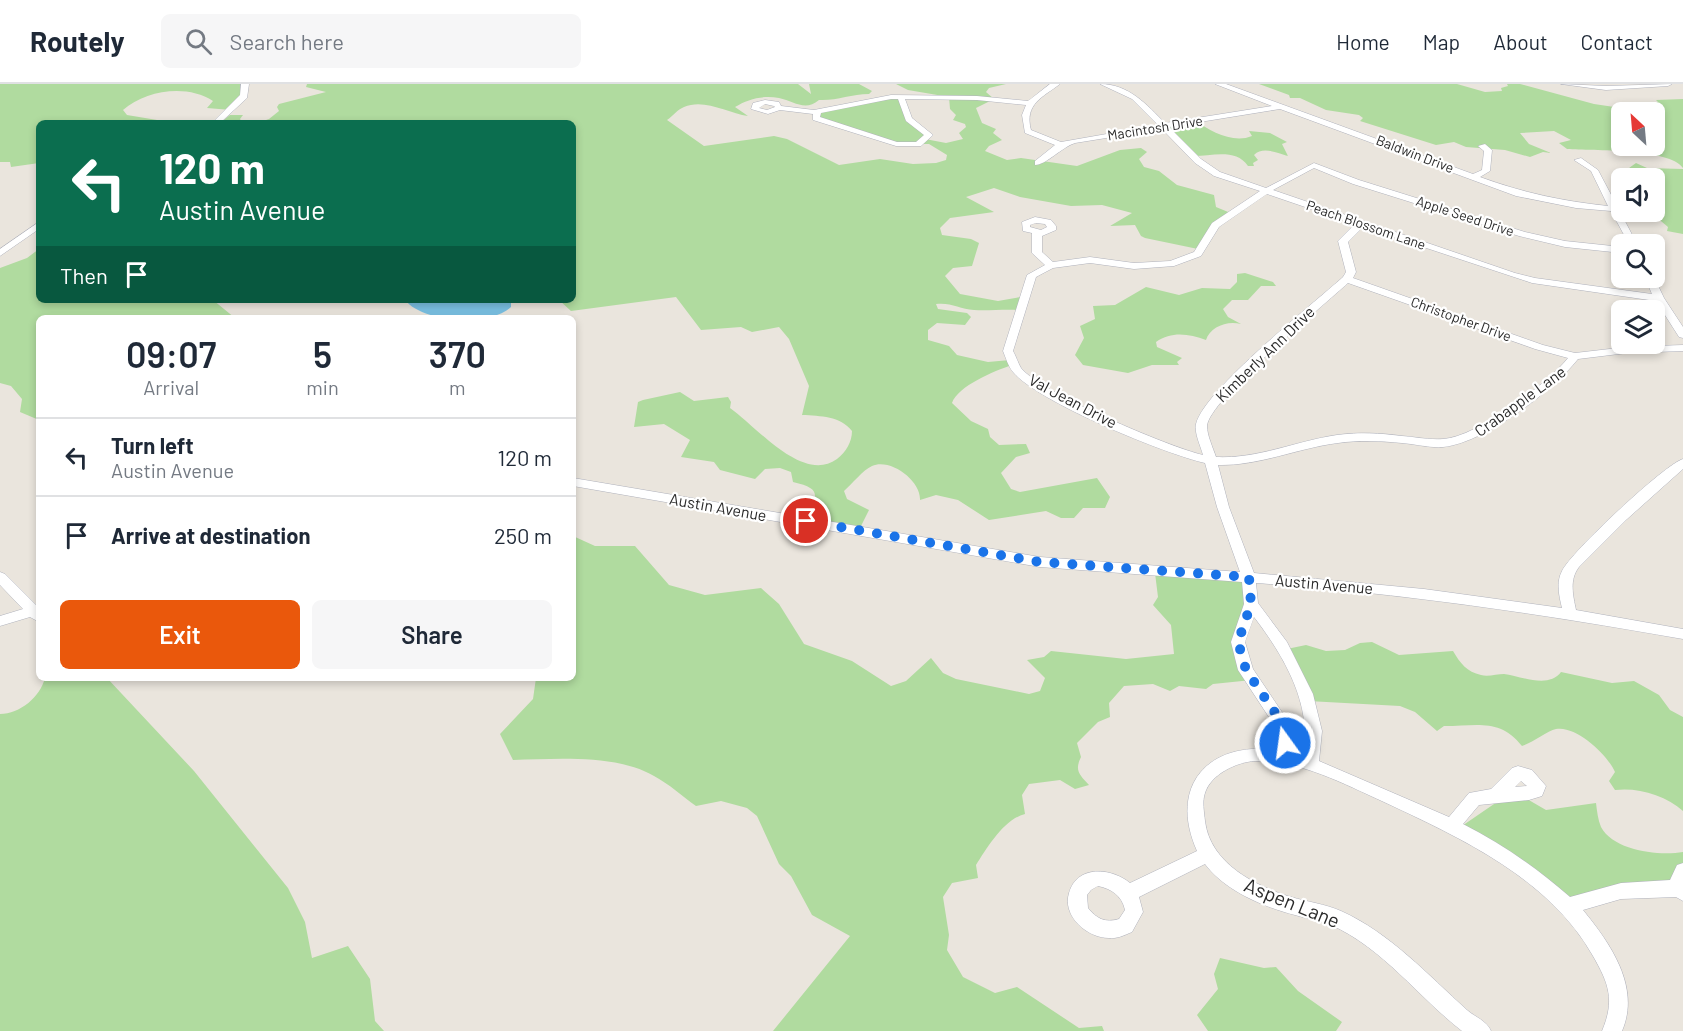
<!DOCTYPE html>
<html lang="en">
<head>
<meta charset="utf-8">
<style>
	:root { --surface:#fff; --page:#f6f6f7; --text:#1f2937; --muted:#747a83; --line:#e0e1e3; --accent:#ea580c }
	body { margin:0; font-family:Barlow,sans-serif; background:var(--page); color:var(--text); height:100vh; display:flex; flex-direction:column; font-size:22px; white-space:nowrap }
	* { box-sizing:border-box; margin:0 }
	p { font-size:20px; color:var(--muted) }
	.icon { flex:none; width:33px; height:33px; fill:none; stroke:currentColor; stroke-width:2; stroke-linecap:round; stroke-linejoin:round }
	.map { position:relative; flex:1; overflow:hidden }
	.side { position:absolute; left:36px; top:231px; width:540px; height:366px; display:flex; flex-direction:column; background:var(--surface); border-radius:9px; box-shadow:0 3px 9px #0003 }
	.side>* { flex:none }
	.banner { position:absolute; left:36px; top:36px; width:540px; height:183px; border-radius:9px; box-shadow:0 3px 9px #0003; background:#0b6e4f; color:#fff; overflow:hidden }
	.needle { width:39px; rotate:334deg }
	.controls { position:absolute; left:1611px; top:18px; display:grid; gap:12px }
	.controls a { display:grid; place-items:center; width:54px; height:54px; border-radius:9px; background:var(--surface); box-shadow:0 3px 9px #0003; font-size:30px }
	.pin { position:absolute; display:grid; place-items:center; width:51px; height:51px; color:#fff; margin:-26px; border:3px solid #fff; border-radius:50%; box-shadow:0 2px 6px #0007 }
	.me { position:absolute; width:66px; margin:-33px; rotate:346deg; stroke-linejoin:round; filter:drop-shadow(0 0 4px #0008) }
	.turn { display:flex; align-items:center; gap:21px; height:126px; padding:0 24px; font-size:27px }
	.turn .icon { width:78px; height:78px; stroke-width:2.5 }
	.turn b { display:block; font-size:42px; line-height:51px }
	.then { display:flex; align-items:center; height:57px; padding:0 24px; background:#0003; gap:12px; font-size:22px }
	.eta { display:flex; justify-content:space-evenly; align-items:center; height:102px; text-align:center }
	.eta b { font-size:36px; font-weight:600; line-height:42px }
	.action { display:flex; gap:12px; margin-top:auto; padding:12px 24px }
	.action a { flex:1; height:69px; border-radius:9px; background:var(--accent); color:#fff; font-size:24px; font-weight:600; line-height:69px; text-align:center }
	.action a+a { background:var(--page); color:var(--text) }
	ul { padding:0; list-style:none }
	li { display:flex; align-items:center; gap:18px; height:78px; padding:0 24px; border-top:2px solid var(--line) }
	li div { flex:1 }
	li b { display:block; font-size:22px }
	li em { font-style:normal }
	header { display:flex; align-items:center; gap:36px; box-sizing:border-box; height:84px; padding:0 30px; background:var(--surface); border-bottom:2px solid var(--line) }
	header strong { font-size:28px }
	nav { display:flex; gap:33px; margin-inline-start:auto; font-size:21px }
	.search { width:420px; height:54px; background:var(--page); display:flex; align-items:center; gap:15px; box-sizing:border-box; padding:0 21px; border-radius:9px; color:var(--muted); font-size:22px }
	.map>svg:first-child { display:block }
	.green { fill:#b0db9f; fill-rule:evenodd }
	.water { fill:#7ac0e2 }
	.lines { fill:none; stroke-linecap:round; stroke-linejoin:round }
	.minor-casing { stroke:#b0b2bc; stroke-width:1 }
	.minor { fill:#fff; fill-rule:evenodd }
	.route { stroke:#1a73e8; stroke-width:10; stroke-dasharray:0 18 }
	.labels { text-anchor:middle; stroke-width:4.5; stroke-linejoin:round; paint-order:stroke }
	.far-street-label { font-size:14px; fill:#2a2a2a; stroke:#fff }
	.street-label { font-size:16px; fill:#2a2a2a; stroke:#fff }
	.near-street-label { font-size:20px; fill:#2a2a2a; stroke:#fff }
</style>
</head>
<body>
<header>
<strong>Routely</strong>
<div class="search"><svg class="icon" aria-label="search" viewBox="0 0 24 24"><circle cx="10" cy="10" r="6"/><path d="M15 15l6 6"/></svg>Search here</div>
<nav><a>Home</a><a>Map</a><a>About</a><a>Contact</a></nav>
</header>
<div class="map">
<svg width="1683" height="947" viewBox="0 0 1683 947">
	<rect width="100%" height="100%" fill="#eae5dd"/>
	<path class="green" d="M0 0H245V8L231 26 207 24 213 17C187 0 146 6 123 26L127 31 175 39H39V79L11 83 10 78H0Z
		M307 0H798L811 10 809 0H859L872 7 869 10C851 10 836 17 819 16 805 28 794 17 779 14 763 11 748 15 735 23L748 32C728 29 704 14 684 23 677 26 674 31 667 36L704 62 774 52 787 55 839 81 880 75 913 80 936 79 946 76 947 71 929 60H902L822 36 817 29 824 25 882 15 903 14 909 36 925 46V55L946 59 963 55 959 49 966 43 965 40 953 36 956 31 950 25 949 13 908 6 896 0H1006L989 4 986 8 994 15 976 24 982 39 996 45 993 49 1002 56 989 62 985 67 1007 76 1021 74 1077 82 1120 66 1141 64 1147 68 1139 75 1144 83 1159 87 1177 101 1214 111 1216 123 1233 130 1213 145 1198 165 1145 154 1141 152 1135 141 1110 142 1132 129 1102 121 1071 122 1020 113 994 104 966 113 994 128 950 134 940 144 942 151 971 155 979 159 972 182 953 184 945 192 960 210 998 217 1021 213 1018 226C1003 225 988 227 974 226 960 225 950 218 936 220L938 225 967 229 971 233 965 241 937 239 928 246V256L949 262 957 271 988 278 1010 276 1012 281C994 287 958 302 952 319L971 337 988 345 990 353 999 361 1026 360 1030 369 1016 373 1001 389 1011 405 1020 408 1097 394 1110 413 1105 424H1083L1074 434H1061L1046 427 989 436 958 416 936 411 920 416C921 397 891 374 872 382 863 386 852 400 844 407L847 415 869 426 859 446 806 436C817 411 823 405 793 398L791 388 780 384 765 385 755 395 720 386 714 378 681 373 690 356 664 340 634 343 638 318 643 316 680 308 694 317 728 313 731 318 730 324C757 343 803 400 837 375 846 368 852 358 852 347 840 332 821 332 802 331L809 302 789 255 779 243 752 248 741 243 701 246 676 213 571 227 559 216H573V39H220L230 31H243L240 35 242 38H260L269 35 279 27 277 23 279 20 326 8 306 3Z
		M1259 0H1457L1485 8 1502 7 1501 4 1508 2 1507 0H1520L1594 20 1648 28 1649 25 1639 19 1658 18 1656 16 1683 15V84C1670 64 1592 67 1567 65L1559 59 1571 56 1554 47 1520 49 1529 60 1551 69 1543 68 1530 73 1505 66 1466 63 1454 58 1436 61 1360 37 1363 34 1359 31 1326 26 1300 14H1290L1289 11ZM1622 28H1654V62H1622Z
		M1196 37C1210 47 1233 60 1252 52L1249 47 1270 49 1287 58 1282 60 1288 72C1277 69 1263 62 1254 71L1258 76 1253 79 1254 82H1248C1236 64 1212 72 1194 72L1163 42Z
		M1636 79 1647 84 1683 85V150L1667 147 1668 143 1655 132 1654 94H1636L1629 84Z
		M39 165V216H213L235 234H39V336L20 328 22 315 11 302 0 299V184L27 174Z
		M1245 189 1273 198 1276 202H1261L1248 216H1232L1223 225 1228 233 1241 240C1227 236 1210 243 1206 256 1189 250 1172 247 1156 258L1157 263 1182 274 1177 278 1179 281H1152L1128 289 1083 281 1075 271 1084 254 1080 242 1095 235 1093 222 1115 221 1146 203 1179 211 1202 204 1230 205 1237 198V190Z
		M573 452 595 462H635L669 501 705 511 761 504 779 520 804 560 852 577 891 602 906 597 931 574 943 589 956 595 1029 610 1040 607 1045 594 1027 576 1044 573 1051 567 1126 575 1174 570 1171 541 1153 521 1158 513 1155 489 1245 492 1247 509 1239 553 1252 596 1213 600 1206 605 1179 602 1170 607 1153 600 1124 602 1109 619 1110 633 1098 638 1077 659 1081 673C1074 687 1080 691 1089 701L1075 705 1060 696 1029 700 1022 711 1025 730C1004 735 987 764 976 781L978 794 952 799 943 813 949 851 947 866 963 893 995 909 1017 903 1079 944 1102 942 1104 947H773L850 852 812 831 791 792 779 780 757 732 747 724 721 717 696 722C682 712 669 700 654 692 617 670 556 675 513 676L500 650 533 615 536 594H573Z
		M1372 558 1399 571 1453 567C1460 579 1467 588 1481 591 1488 593 1497 590 1504 590 1520 592 1549 605 1561 588L1612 599 1634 597 1659 611 1670 626 1683 633V727C1666 711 1637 703 1615 706L1609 697 1615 688C1608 671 1576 641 1556 645 1547 647 1532 659 1522 662 1500 634 1477 642 1444 642L1437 647 1415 628 1400 622 1308 617 1282 566 1306 561 1326 567 1345 566 1360 559Z
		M45 594H107L194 687 288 804 305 838 312 874 348 862 370 895 375 937 384 947H0V630C20 630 40 613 45 594Z
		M1513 707 1546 726 1596 719C1597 727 1598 736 1601 743 1614 767 1659 772 1683 768V812L1620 810 1574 825 1459 744Z
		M1220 874 1264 884 1276 883 1298 907 1342 938 1336 947H1208L1197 931 1218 905 1214 890Z"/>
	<path class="water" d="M405 216H506L511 219V223C490 243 423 239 405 216Z"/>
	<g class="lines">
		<defs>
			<path id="minor" d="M241 0H249L247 14 220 39H212L240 11Z
				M1050 0H1060C1043 13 1024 20 1031 46L1061 58 1158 41 1132 15 1100 0C1129 0 1147 21 1165 39L1272 22 1215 0H1226L1473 90 1482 86 1484 67 1478 62 1485 60 1492 66 1490 87 1480 93C1524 109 1562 117 1608 122L1591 87 1574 76 1581 74 1598 86 1637 160H1629L1611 127 1576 124 1516 112 1280 25 1169 43 1201 75 1220 88 1266 104 1314 79 1359 96 1525 148 1565 157 1622 163V169L1565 163 1519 152 1353 100 1314 84 1273 106 1515 189 1535 194 1652 210 1645 194 1654 193 1664 214 1683 243V254L1679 253 1656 217 1532 199 1363 143 1348 158 1356 188 1353 194 1543 261 1575 269 1627 263 1683 261V267L1627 269 1578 275C1553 307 1484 359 1443 363 1430 364 1415 360 1402 359 1381 357 1359 356 1338 359 1298 364 1259 382 1218 381L1229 423 1254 489 1424 505 1562 524C1559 512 1556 498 1562 487 1570 469 1665 380 1683 375V385L1626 436 1579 483C1569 496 1573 511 1576 526L1683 545V555C1542 530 1400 509 1256 499L1258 519 1287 558 1313 610 1322 647 1319 677 1449 733 1469 709 1491 705 1512 684 1518 682 1532 686 1546 702 1542 712 1529 716 1479 721 1463 740C1502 760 1537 784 1570 813L1621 799 1670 796 1677 781 1683 779V817L1676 813 1621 815 1583 826C1610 859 1641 903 1622 947H1602C1615 916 1609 900 1593 872 1550 795 1461 754 1384 718 1344 700 1300 676 1255 677 1237 678 1211 690 1205 709 1202 717 1204 728 1205 737 1210 779 1255 802 1291 813 1308 818 1325 820 1341 827 1390 849 1428 891 1467 926 1475 933 1487 937 1491 947H1462C1418 913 1383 864 1331 841 1320 836 1307 835 1295 831 1264 823 1225 807 1205 780L1139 813 1143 828 1132 848C1125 851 1117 855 1109 854 1087 854 1062 832 1069 809 1077 780 1112 784 1130 799L1197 767C1168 702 1208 657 1276 666L1278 647 1238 586 1231 558 1244 520 1242 498 1040 483 573 402V394L1040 473 1240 488 1217 423 1205 379C1165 370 1038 318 1013 288 1008 282 1006 274 1003 267L1027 191 1045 181 1032 169V149L1023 147 1022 138 1035 133 1051 136 1056 142V146L1042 152V168L1053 178 1090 173 1134 179 1170 177 1194 168 1212 139 1260 107 1214 92 1195 79 1162 45 1075 59C1062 63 1046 81 1035 81V77L1055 61 1025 49 1022 31 1026 21 977 16 905 15 912 34 933 51 921 62H896L813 36V30L780 26 768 30 751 25 753 19 765 16 779 18 781 22 814 26 891 11 977 12 1028 17ZM891 15H898L906 37 924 51 916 58H897L820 33 821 29ZM765 20 774 22 775 23 767 26 759 24ZM1267 110 1355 140 1338 157 1346 188 1343 193C1313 220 1204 306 1196 340 1194 349 1201 363 1203 371 1169 363 1041 309 1021 284 1018 279 1016 272 1013 267L1036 193 1053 184 1090 179 1134 185 1174 182 1201 172 1219 143ZM1036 139 1045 140 1047 143 1041 146 1030 143V141ZM1348 199 1535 265 1568 274C1547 300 1477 353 1443 355 1429 356 1415 353 1402 352 1380 349 1359 348 1337 351 1296 357 1258 375 1216 373 1213 364 1207 351 1207 342 1208 317 1325 220 1348 199ZM1254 533C1284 572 1313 621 1303 672L1292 669 1294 646 1253 585 1245 558ZM1521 697 1527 702 1515 703ZM1098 802C1112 805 1122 812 1125 826L1119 835C1105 839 1097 835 1088 824L1087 811 1091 806Z
				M1561 0 1606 2 1672 0 1668 2 1606 6Z
				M39 138V145L0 172V165Z
				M0 488 5 490 36 521H39V538L30 533 0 542V532L23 525 0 501Z"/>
		</defs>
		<use href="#minor" class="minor-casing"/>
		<use href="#minor" class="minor"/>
	</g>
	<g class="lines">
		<path class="route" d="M806 437 1040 478 1249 493 1251 520 1238 558 1246 586 1286 645 1285 659"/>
	</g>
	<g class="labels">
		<g class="far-street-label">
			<text transform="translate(1155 44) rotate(-9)" y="5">Macintosh Drive</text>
			<text transform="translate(1415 70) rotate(21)" y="5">Baldwin Drive</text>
			<text transform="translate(1465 132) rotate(18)" y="5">Apple Seed Drive</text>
			<text transform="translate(1366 141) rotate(19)" y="5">Peach Blossom Lane</text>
			<text transform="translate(1461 235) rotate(20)" y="5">Christopher Drive</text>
		</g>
		<g class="street-label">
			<text transform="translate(1265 270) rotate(-44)" y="6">Kimberly Ann Drive</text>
			<text transform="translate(1073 317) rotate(28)" y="6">Val Jean Drive</text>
			<text transform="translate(1520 317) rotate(-36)" y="6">Crabapple Lane</text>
			<text transform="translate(718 423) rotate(10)" y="6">Austin Avenue</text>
			<text transform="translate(1324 500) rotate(5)" y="6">Austin Avenue</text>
		</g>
		<g class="near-street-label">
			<text transform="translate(1292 819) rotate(22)" y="7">Aspen Lane</text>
		</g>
	</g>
</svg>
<div class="controls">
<a><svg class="needle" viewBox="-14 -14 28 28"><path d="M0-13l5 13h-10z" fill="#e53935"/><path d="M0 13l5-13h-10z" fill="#747a83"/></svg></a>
<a><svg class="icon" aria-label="sound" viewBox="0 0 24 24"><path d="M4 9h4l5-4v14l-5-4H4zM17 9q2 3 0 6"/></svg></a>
<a><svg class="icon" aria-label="search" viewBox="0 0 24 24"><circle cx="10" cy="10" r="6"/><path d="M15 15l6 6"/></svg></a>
<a><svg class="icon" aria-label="layers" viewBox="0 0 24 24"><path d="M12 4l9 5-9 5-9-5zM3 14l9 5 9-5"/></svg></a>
</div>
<div class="pin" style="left:806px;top:437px;background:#d93025"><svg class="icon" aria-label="arrive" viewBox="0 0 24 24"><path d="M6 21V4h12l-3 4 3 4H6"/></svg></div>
<svg class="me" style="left:1285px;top:659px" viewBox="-20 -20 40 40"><circle r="17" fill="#1a73e8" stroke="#fff" stroke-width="3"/><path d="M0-11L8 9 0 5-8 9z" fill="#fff"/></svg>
<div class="banner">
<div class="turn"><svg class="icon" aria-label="left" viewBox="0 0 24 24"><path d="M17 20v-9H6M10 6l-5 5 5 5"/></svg><div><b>120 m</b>Austin Avenue</div></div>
<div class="then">Then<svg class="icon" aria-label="arrive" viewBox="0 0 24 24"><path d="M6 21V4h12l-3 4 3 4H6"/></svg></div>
</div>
<section class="side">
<div class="eta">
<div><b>09:07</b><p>Arrival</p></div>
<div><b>5</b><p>min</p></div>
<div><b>370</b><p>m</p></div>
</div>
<ul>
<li><svg class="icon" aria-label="left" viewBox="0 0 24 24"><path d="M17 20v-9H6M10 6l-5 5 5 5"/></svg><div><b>Turn left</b><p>Austin Avenue</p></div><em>120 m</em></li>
<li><svg class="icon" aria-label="arrive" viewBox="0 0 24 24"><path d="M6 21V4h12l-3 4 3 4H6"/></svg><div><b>Arrive at destination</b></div><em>250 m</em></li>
</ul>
<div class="action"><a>Exit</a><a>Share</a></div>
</section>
</div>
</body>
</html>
